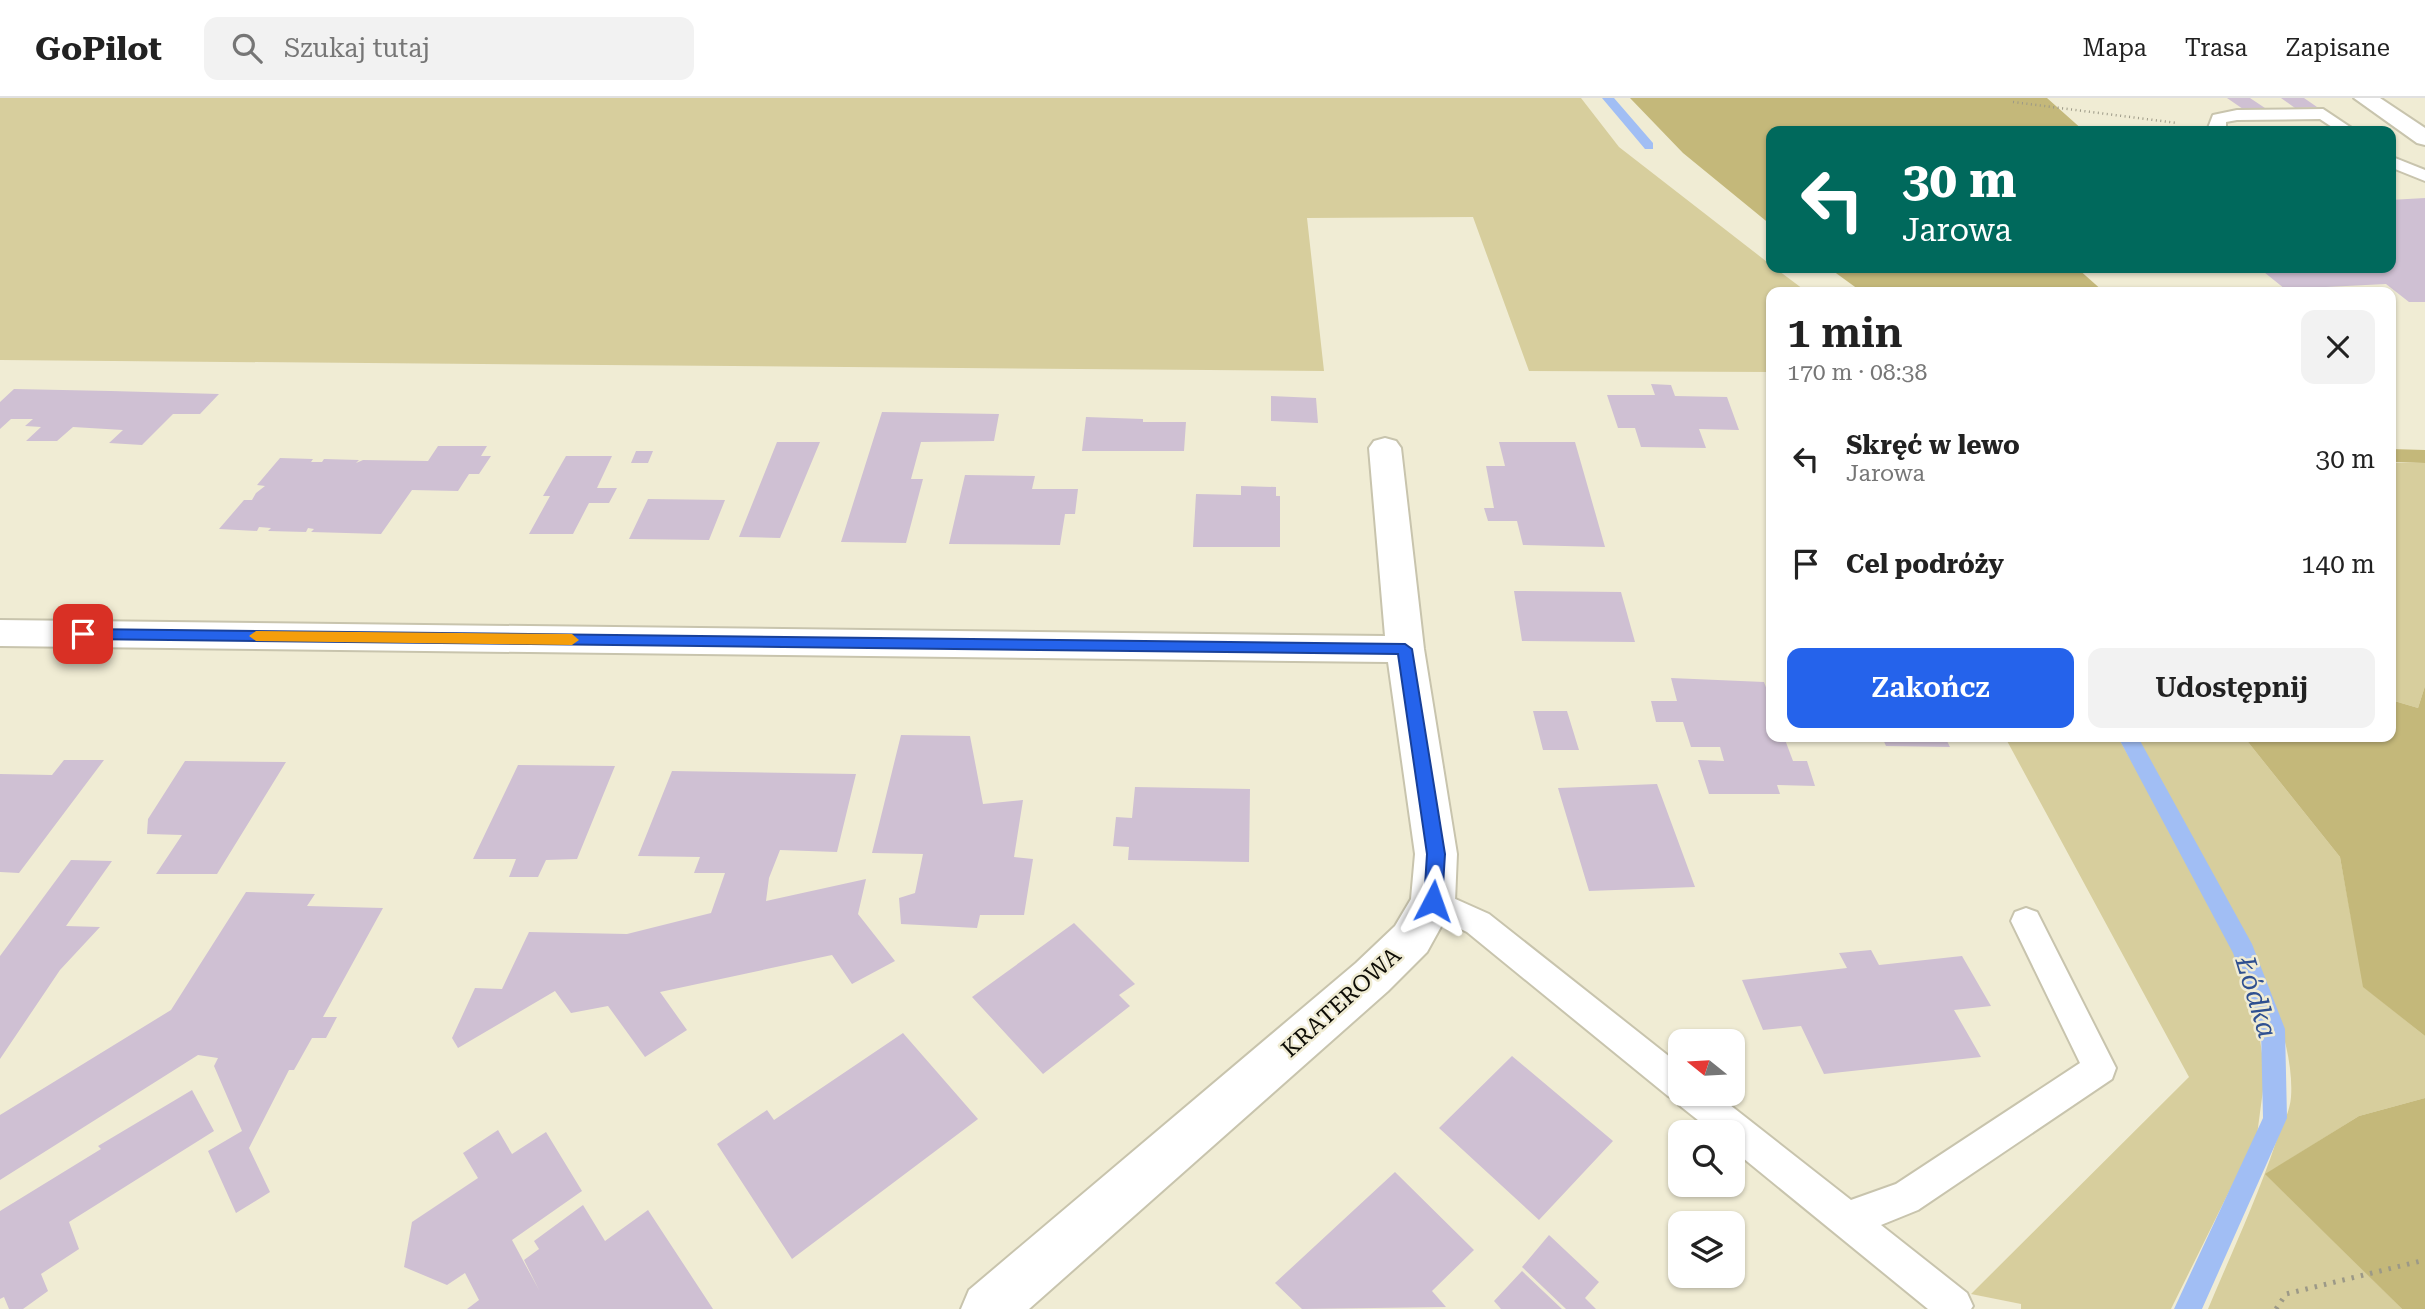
<!DOCTYPE html>
<html lang="pl">
<head>
<meta charset="utf-8">
<style>
	:root { --surface:#fff; --page:#f2f2f2; --text:#222; --muted:#767676; --line:#e0e0e0; --accent:#2563eb }
	body { margin:0; font-family:"Roboto Serif",serif; background:var(--page); color:var(--text); height:100vh; display:flex; flex-direction:column; font-size:26px; white-space:nowrap }
	* { box-sizing:border-box; margin:0 }
	p { font-size:23px; color:var(--muted) }
	.icon { flex:none; width:38px; height:38px; fill:none; stroke:currentColor; stroke-width:2; stroke-linecap:round; stroke-linejoin:round }
	.map { position:relative; flex:1; overflow:hidden }
	.details { position:absolute; left:1766px; top:189px; width:630px; height:455px; display:flex; flex-direction:column; background:var(--surface); border-radius:14px; box-shadow:0 2px 5px #0004 }
	.details>* { flex:none }
	.hud { position:absolute; left:1766px; top:28px; width:630px; height:147px; border-radius:14px; box-shadow:0 2px 5px #0004; background:#00695c; color:#fff; overflow:hidden }
	.needle { width:46px; rotate:288deg }
	.controls { position:absolute; left:1668px; top:931px; display:grid; gap:14px }
	.controls a { display:grid; place-items:center; width:77px; height:77px; border-radius:14px; background:var(--surface); box-shadow:0 2px 5px #0004; font-size:35px }
	.pin { position:absolute; display:grid; place-items:center; width:60px; height:60px; color:#fff; margin:-30px; border-radius:14px; box-shadow:0 4px 10px #0006 }
	.me { position:absolute; width:77px; margin:-38px; rotate:4deg; stroke-linejoin:round; filter:drop-shadow(0 0 5px #0008) }
	.turn { display:flex; align-items:center; gap:24px; height:147px; padding:0 21px; font-size:32px }
	.turn .icon { width:91px; height:91px; stroke-width:2.5 }
	.turn b { display:block; font-size:49px; line-height:60px }
	.round { display:grid; place-items:center; flex:none; width:74px; height:74px; border-radius:14px; background:var(--page) }
	.summary { display:flex; align-items:center; justify-content:space-between; height:119px; padding:0 21px }
	h1 { font-size:42px; font-weight:600; line-height:52px }
	.primary-button { display:flex; gap:14px; margin-top:auto; padding:14px 21px }
	.primary-button a { flex:1; height:80px; border-radius:14px; background:var(--accent); color:#fff; font-size:28px; font-weight:600; line-height:80px; text-align:center }
	.primary-button a+a { background:var(--page); color:var(--text) }
	ul { padding:0; list-style:none }
	li { display:flex; align-items:center; gap:21px; height:105px; padding:0 21px }
	li div { flex:1 }
	li b { display:block; font-size:26px }
	li em { font-style:normal }
	header { display:flex; align-items:center; gap:42px; box-sizing:border-box; height:98px; padding:0 35px; background:var(--surface); border-bottom:2px solid var(--line) }
	header strong { font-size:33px }
	nav { display:flex; gap:38px; margin-inline-start:auto; font-size:24px }
	.search { width:490px; height:63px; background:var(--page); display:flex; align-items:center; gap:18px; box-sizing:border-box; padding:0 24px; border-radius:14px; color:var(--muted); font-size:26px }
	.map>svg:first-child { display:block }
	.green { fill:#d7ce9d }
	.forest { fill:#c4b87a }
	.lines { fill:none; stroke-linecap:round; stroke-linejoin:round }
	.stream { fill:#a1bef4; fill-rule:evenodd }
	.building { fill:#cfc0d3 }
	.service-casing { stroke:#c8c4ad; stroke-width:4 }
	.minor-casing { stroke:#c8c4ad; stroke-width:4 }
	.path-far1 { stroke:#9c9987; stroke-width:2.5; stroke-dasharray:1 3.5; stroke-linecap:butt }
	.path { stroke:#9c9987; stroke-width:5; stroke-dasharray:2.5 7; stroke-linecap:butt }
	.service { fill:#fff; fill-rule:evenodd }
	.minor { fill:#fff; fill-rule:evenodd }
	.route { fill:#2563eb; stroke:#184099; stroke-width:2 }
	.slow { fill:#f59e0b }
	.labels { text-anchor:middle; stroke-width:5; stroke-linejoin:round; paint-order:stroke }
	.street-label { font-size:23px; fill:#0e0d06; stroke:#f0ecd4 }
	.near-water-label { font-size:28px; font-style:italic; fill:#2f5090; stroke:#f0ecd4 }
</style>
</head>
<body>
<header>
<strong>GoPilot</strong>
<div class="search"><svg class="icon" aria-label="search" viewBox="0 0 24 24"><circle cx="10" cy="10" r="6"/><path d="M15 15l6 6"/></svg>Szukaj tutaj</div>
<nav><a>Mapa</a><a>Trasa</a><a>Zapisane</a></nav>
</header>
<div class="map">
<svg width="2425" height="1211" viewBox="0 0 2425 1211">
	<rect width="100%" height="100%" fill="#f0ecd4"/>
	<path class="green" d="M0 0H1581L1619 49 1771 167V170H1775L1807 194H1771V274L1529 273 1473 119 1307 120 1324 273 0 262Z
		M2390 365H2425V588L2418 610 2391 602Z
		M2062 639H2118L2192 772 2253 891 2265 977 2257 1037 2171 1211H2021V1206L1971 1196 2189 979 2006 641 2064 643Z
		M2133 639H2244L2340 759 2364 889 2425 938V1000L2359 1018 2266 1076 2402 1211H2208C2231 1156 2257 1101 2276 1044 2281 1030 2290 1014 2291 999 2298 901 2182 726 2133 639Z"/>
	<path class="forest" d="M1630 0H2047L2084 33H1771V127L1683 55Z
		M1829 170H2077L2104 194H1862Z
		M2390 351 2425 352V365L2391 364Z
		M2425 588V938L2363 889 2340 759 2244 639H2390L2391 602 2418 610Z
		M2425 1000V1211H2402L2265 1076 2359 1018Z"/>
	<g class="lines">
		<path class="stream" d="M1602 0H1614L1653 45V51H1645Z
			M2118 639H2138L2252 846 2285 931 2287 1020 2202 1211H2174L2263 1020 2261 931 2233 855Z"/>
	</g>
	<path class="building" d="M2227 0H2250L2265 10 2243 11Z
		M2281 0H2304L2317 9 2295 10Z
		M2425 100V204H2409L2386 186 2285 191 2259 170H2390V102Z
		M1651 286 1671 287 1675 298 1727 299 1739 332 1699 331 1706 350 1641 349 1635 330H1618L1607 297H1655Z
		M14 291 111 293 219 296 200 316H173L142 347 109 345 123 332 73 329 57 343H26L41 329 25 328 33 321H11L0 331V304Z
		M1271 298 1316 300 1318 325 1271 323Z
		M882 314 999 316 994 343 921 344 911 381H923L906 445 841 444Z
		M1086 319 1143 321V324H1186L1184 353H1082Z
		M777 344H820L780 440 739 439Z
		M1499 344H1575L1605 449 1523 447 1517 423H1488L1484 410H1494L1486 368H1505Z
		M438 348H487L481 358H491L479 376H469L458 393 412 392 381 436 311 434 314 431 308 430 306 434 268 433 271 430 259 429 257 433 219 431 244 402H252L256 395 265 388 257 387 280 360 313 361 311 364H322L324 361 359 362 356 365 363 362 428 363Z
		M636 353H653L648 365H631Z
		M566 358H612L597 390H617L609 405H589L573 436H529L550 398H543Z
		M965 377 1035 378 1032 391H1078L1075 416H1065L1060 447 949 446Z
		M1241 388 1276 389V398H1280V449H1193L1196 396 1241 397Z
		M648 401 725 402 709 442 629 441Z
		M1514 493 1621 494 1635 544 1522 543Z
		M1671 580 1764 584 1771 603V639H1784L1793 663H1807L1815 688 1777 687 1780 696H1709L1698 662 1724 663 1720 649H1691L1683 624H1656L1651 603H1677Z
		M1533 613H1567L1579 652H1543Z
		M901 637 970 638 983 706 1023 702 1014 759 1033 761 1024 817H980L977 830 901 826 899 800 915 795 923 756 872 755Z
		M1882 639H1945L1950 649 1886 648Z
		M64 662H104L19 775 0 774V676L52 677Z
		M185 663 286 664 217 776H156L182 737 147 736 148 721Z
		M518 667 615 668 577 761 546 762 538 779H509L516 761H473Z
		M672 673 856 676 837 754 780 752 769 780 766 803 866 781 858 816 895 863 852 886 832 857 660 894 687 932 645 959 608 908 571 915 555 893 458 950 452 940 475 890 502 891 529 834 627 836 711 815 725 775H694L700 759 638 758Z
		M1657 686 1695 789 1589 793 1558 690Z
		M1135 689 1250 691 1249 764 1128 762 1129 749 1113 748 1116 719 1132 720Z
		M71 762 112 763 66 828 100 829 60 872 0 961V858Z
		M246 794 315 796 307 808 383 810 323 919H337L326 940H312L294 972H289L249 1050 270 1094 236 1115 208 1053 242 1033 214 968 218 960 198 957 0 1082V1017L171 912Z
		M1074 825 1135 886 1119 897 1130 908 1043 976 972 899Z
		M1871 852 1879 867 1962 858 1991 908 1954 912 1981 959 1824 976 1801 928 1763 932 1742 882 1847 870 1839 855Z
		M903 935 978 1021 792 1161 717 1046 767 1012 774 1022Z
		M1512 958 1613 1043 1539 1122 1439 1030Z
		M192 992 214 1033 69 1124 79 1151 41 1176 48 1193 23 1211H9L4 1199 0 1201V1113L101 1051 98 1048Z
		M498 1032 512 1056 546 1034 582 1093 512 1142 539 1192 524 1162 539 1151 534 1143 583 1107 605 1143 648 1112 713 1211H467L479 1202 465 1175 447 1187 404 1169 412 1124 478 1080 463 1055Z
		M1395 1074 1474 1152 1432 1193 1446 1209 1302 1211 1275 1185Z
		M1549 1137 1599 1184 1585 1200 1596 1211H1566L1522 1169Z
		M1522 1173 1562 1211H1501L1494 1203Z"/>
	<g class="lines">
		<defs>
			<path id="service" d="M2323 11 2356 33H2338L2320 21 2237 22 2226 24V33H2210L2208 30 2213 17 2237 12Z
				M2390 58 2425 72V83L2390 69Z
				M1433 791 1489 816 1680 967V996H1716L1851 1102 1896 1086 2080 965 2011 823 2015 814 2026 810 2037 814 2116 970 2112 981 1918 1112 1881 1127 1967 1195 1973 1208 1971 1211H1928L1732 1051V1034H1713L1679 1007 1677 1001 1668 998 1467 834 1422 812 1418 803 1422 794Z"/>
			<path id="minor" d="M2354 0H2380L2425 30V47L2417 45Z
				M1385 340 1396 343 1401 350 1424 551 1457 756 1455 803 1448 816 1427 854 1388 893 1029 1211H961L969 1192 1356 865 1395 828 1411 801 1415 756 1388 564 0 548V522L1385 538 1369 350 1374 343Z"/>
		</defs>
		<use href="#service" class="service-casing"/>
		<use href="#minor" class="minor-casing"/>
		<path class="path-far1" d="M2013 4 2177 25"/>
		<path class="path" d="M2276 1211 2286 1196 2425 1162"/>
		<use href="#service" class="service"/>
		<use href="#minor" class="minor"/>
	</g>
	<path class="route" d="M83 531 1405 546 1412 551 1445 756 1442 803 1439 808 1433 811 1426 808 1424 803 1427 756 1398 556 83 541 75 536Z"/>
	<path class="slow" d="M256 533 572 536 579 542 572 547 256 543 249 538Z"/>
	<g class="labels">
		<g class="street-label">
			<text transform="translate(1341 904) rotate(-42)" y="8">KRATEROWA</text>
		</g>
		<g class="near-water-label">
			<text transform="translate(2257 899) rotate(73)" y="10">Łódka</text>
		</g>
	</g>
</svg>
<div class="controls">
<a><svg class="needle" viewBox="-14 -14 28 28"><path d="M0-13l5 13h-10z" fill="#e53935"/><path d="M0 13l5-13h-10z" fill="#767676"/></svg></a>
<a><svg class="icon" aria-label="search" viewBox="0 0 24 24"><circle cx="10" cy="10" r="6"/><path d="M15 15l6 6"/></svg></a>
<a><svg class="icon" aria-label="layers" viewBox="0 0 24 24"><path d="M12 4l9 5-9 5-9-5zM3 14l9 5 9-5"/></svg></a>
</div>
<div class="pin" style="left:83px;top:536px;background:#d93025"><svg class="icon" aria-label="arrive" viewBox="0 0 24 24"><path d="M6 21V4h12l-3 4 3 4H6"/></svg></div>
<svg class="me" style="left:1433px;top:803px" viewBox="-20 -20 40 40"><path d="M0-17L14 15 0 8-14 15z" fill="#2563eb" stroke="#fff" stroke-width="4"/></svg>
<div class="hud">
<div class="turn"><svg class="icon" aria-label="left" viewBox="0 0 24 24"><path d="M17 20v-9H6M10 6l-5 5 5 5"/></svg><div><b>30 m</b>Jarowa</div></div>
</div>
<section class="details">
<div class="summary"><div><h1>1 min</h1><p>170 m · 08:38</p></div><a class="round"><svg class="icon" aria-label="close" viewBox="0 0 24 24"><path d="M6 6l12 12M18 6L6 18"/></svg></a></div>
<ul>
<li><svg class="icon" aria-label="left" viewBox="0 0 24 24"><path d="M17 20v-9H6M10 6l-5 5 5 5"/></svg><div><b>Skręć w lewo</b><p>Jarowa</p></div><em>30 m</em></li>
<li><svg class="icon" aria-label="arrive" viewBox="0 0 24 24"><path d="M6 21V4h12l-3 4 3 4H6"/></svg><div><b>Cel podróży</b></div><em>140 m</em></li>
</ul>
<div class="primary-button"><a>Zakończ</a><a>Udostępnij</a></div>
</section>
</div>
</body>
</html>
